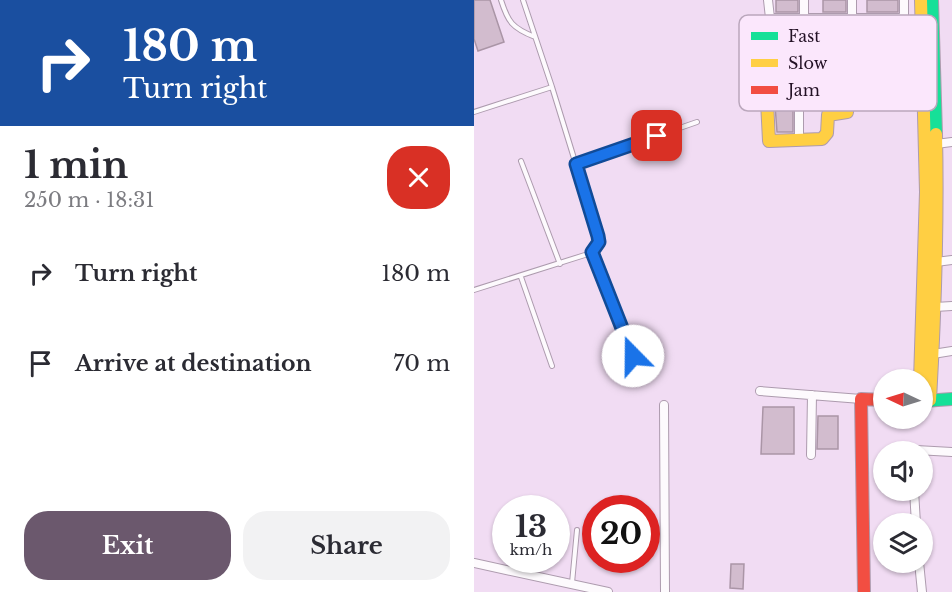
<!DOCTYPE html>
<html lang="en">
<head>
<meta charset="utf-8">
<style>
	:root { --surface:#fff; --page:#f2f2f3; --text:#2b2b33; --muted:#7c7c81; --accent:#6b586d }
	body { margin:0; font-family:"Libre Baskerville",serif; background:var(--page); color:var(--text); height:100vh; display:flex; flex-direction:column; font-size:22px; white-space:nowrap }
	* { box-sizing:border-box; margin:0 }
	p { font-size:20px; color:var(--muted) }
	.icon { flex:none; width:33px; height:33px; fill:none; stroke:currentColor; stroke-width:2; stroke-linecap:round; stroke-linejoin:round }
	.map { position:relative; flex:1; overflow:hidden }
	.side { display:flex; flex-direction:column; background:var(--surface); width:474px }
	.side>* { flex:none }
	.guide { background:#1a4fa0; color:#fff; overflow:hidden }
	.needle { width:39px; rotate:274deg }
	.fabs { position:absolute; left:399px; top:369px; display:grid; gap:12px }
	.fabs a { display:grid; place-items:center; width:60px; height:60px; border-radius:50%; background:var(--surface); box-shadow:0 2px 4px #0004; font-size:30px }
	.speed { position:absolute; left:18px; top:495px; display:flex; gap:12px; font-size:30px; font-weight:700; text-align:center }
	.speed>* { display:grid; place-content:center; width:78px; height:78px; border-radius:50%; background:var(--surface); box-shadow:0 2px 4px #0004; line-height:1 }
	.speed small { font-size:15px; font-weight:400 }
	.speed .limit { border:9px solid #d22; background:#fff; color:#111 }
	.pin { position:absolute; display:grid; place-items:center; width:51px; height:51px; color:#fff; margin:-26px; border-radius:12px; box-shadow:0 3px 9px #0006 }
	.me { position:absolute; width:66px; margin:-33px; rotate:338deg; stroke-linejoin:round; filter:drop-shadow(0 0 4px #0008) }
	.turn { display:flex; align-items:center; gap:21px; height:126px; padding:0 24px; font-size:27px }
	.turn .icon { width:78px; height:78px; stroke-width:2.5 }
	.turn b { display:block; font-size:42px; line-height:51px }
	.round { display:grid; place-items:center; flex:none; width:63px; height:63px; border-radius:24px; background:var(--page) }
	.overview { display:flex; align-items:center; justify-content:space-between; height:102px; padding:0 24px }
	h1 { font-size:36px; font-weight:700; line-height:45px }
	.cta { display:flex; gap:12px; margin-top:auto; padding:12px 24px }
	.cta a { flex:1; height:69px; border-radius:24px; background:var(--accent); color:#fff; font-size:24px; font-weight:700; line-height:69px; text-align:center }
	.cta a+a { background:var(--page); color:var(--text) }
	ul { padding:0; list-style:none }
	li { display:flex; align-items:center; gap:18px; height:90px; padding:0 24px }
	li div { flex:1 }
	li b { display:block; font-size:22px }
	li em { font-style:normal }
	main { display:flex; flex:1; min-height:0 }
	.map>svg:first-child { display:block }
	.building { fill:#d2bcce; stroke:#aa95a6; stroke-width:1.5 }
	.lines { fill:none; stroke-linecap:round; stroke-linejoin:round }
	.lane-casing { stroke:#ad9bae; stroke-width:6 }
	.street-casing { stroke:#ad9bae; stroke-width:10 }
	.fast-casing { stroke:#ad9bae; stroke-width:14 }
	.slow-casing { stroke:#ad9bae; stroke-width:14 }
	.jam-casing { stroke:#ad9bae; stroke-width:14 }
	.lane { stroke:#fdfafd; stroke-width:4 }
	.street { stroke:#fdfafd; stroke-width:8 }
	.fast { stroke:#16e098; stroke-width:12 }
	.slow { stroke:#ffcf43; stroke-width:12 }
	.jam { stroke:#f24e42; stroke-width:12 }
	.route-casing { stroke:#114b97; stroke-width:15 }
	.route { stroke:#1a73e8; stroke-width:10 }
	.key { fill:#fbe7fc; stroke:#baa7bc; stroke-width:1.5 }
	.key-label { font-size:16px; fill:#231125 }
</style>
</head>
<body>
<main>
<section class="side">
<div class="guide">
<div class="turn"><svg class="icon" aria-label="right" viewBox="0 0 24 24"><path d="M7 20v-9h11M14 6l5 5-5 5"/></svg><div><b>180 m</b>Turn right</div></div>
</div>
<div class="overview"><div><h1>1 min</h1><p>250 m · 18:31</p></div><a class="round" style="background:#d93025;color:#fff"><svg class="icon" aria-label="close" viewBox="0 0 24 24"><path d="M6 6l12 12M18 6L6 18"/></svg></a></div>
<ul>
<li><svg class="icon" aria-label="right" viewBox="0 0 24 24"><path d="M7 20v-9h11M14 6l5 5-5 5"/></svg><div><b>Turn right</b></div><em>180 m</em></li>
<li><svg class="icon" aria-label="arrive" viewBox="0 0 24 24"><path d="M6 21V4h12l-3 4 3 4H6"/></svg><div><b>Arrive at destination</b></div><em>70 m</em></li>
</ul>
<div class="cta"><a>Exit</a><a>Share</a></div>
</section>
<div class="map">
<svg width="478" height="592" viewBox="0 0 478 592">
	<rect width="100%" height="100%" fill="#f1dcf3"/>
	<path class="building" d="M0 0H16L30 42 4 51 0 39Z
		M302 0H324V12H302Z
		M349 0H372V12H349Z
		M393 0H424V12H393Z
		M301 105H319V132H303Z
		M289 407H320V454H287Z
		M344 416H364V449H343Z
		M257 564H270L269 589 256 588Z"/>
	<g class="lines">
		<defs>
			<path id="lane" d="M27 0C34 22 38 28 61 37
				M0 112 78 87 49 0
				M47 161 86 264
				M102 164 223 122
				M118 252 159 356
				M47 277 78 366
				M0 290 114 254 123 248 124 236 78 87
				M98 583 103 530"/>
			<path id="street" d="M294 0 296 18H427L430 15V0
				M330 0V19
				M378 0V19
				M369 60 370 77
				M327 61 326 35 323 31 290 33 285 36V59L288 61 448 58
				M325 141V96
				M462 144 478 142
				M462 262 478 260
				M461 307 478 306
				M459 354 478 351
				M286 391 387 399
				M190 405 191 592
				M439 452 442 450 478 452
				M337 455 338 395
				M440 490 442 524
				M445 562 448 592
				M0 563 134 592"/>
			<path id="fast" d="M458 0 462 134
				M450 401 478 399"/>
			<path id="slow" d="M375 95 373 112 354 115 353 133 348 139 295 141 293 101 297 97 457 93
				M446 380 452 192 447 0
				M456 400C461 311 464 223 462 134"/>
			<path id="jam" d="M390 592 387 399 410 400"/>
		</defs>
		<use href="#lane" class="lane-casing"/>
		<use href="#street" class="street-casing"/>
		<use href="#fast" class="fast-casing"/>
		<use href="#slow" class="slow-casing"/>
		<use href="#jam" class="jam-casing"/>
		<use href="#lane" class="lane"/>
		<use href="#street" class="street"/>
		<use href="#fast" class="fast"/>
		<use href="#slow" class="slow"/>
		<use href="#jam" class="jam"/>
	</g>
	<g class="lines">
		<defs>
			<path id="route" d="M159 356 118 252 125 242 124 236 102 164 183 136"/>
		</defs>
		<use href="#route" class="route-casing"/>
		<use href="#route" class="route"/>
	</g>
	<rect x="265" y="15" width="198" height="96" rx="9" class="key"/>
	<rect x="277" y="32" width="27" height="8" fill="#16e098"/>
	<rect x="277" y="59" width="27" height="8" fill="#ffcf43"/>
	<rect x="277" y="86" width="27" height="8" fill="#f24e42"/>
	<g class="key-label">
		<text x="314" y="42">Fast</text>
		<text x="314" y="69">Slow</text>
		<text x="314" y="96">Jam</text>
	</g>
</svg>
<div class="fabs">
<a><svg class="needle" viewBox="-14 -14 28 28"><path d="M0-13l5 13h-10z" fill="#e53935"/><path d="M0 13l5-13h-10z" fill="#7c7c81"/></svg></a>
<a><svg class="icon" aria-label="sound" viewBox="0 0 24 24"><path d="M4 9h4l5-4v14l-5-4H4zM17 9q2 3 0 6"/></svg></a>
<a><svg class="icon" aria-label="layers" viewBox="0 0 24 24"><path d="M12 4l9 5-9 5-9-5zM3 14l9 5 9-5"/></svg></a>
</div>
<div class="speed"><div>13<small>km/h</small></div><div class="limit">20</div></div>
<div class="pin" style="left:183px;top:136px;background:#d93025"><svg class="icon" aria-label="arrive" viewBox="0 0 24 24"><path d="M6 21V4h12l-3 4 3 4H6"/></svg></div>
<svg class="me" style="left:159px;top:356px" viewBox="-20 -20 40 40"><circle r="19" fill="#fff"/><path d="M0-13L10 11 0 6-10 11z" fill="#1a73e8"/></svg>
</div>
</main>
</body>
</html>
